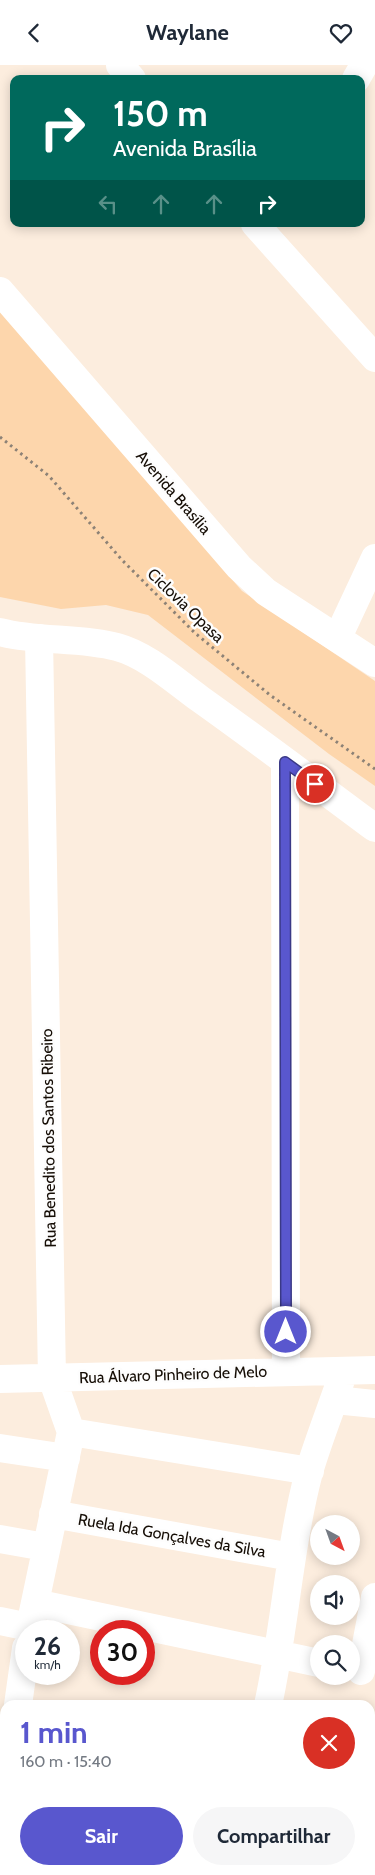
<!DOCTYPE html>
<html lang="pt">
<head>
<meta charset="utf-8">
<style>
	:root { --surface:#fff; --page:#f6f6f7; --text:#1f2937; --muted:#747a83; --accent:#5957ce }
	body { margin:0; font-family:Cabin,sans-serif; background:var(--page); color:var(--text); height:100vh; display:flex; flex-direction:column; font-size:19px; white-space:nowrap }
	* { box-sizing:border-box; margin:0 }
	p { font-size:16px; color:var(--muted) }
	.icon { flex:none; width:28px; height:28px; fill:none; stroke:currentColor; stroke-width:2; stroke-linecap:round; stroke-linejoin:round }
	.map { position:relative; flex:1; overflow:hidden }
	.sheet { position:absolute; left:0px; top:1635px; width:375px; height:175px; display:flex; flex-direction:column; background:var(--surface); border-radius:15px 15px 0 0; box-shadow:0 2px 12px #0003 }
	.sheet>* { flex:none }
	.top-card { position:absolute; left:10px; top:10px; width:355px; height:152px; border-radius:10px; box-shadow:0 2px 12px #0003; background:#00695c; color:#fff; overflow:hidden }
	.needle { width:32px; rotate:139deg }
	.tools { position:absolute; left:310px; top:1450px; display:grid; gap:10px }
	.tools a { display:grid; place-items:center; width:50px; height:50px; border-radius:50%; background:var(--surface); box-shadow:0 2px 12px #0003; font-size:25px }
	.speed { position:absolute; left:15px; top:1555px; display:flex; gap:10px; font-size:25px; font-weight:700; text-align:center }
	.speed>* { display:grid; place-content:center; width:65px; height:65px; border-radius:50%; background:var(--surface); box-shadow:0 2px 12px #0003; line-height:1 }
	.speed small { font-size:12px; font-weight:400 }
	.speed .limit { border:8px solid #d22; background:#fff; color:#111 }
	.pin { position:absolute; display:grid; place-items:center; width:42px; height:42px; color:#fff; margin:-21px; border:2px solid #fff; border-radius:50%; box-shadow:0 1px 5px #0007 }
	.me { position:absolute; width:55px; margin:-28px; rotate:0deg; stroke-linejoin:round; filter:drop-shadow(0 0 4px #0008) }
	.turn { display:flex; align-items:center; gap:18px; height:105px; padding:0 20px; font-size:22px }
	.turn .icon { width:65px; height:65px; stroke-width:2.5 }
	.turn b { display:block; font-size:35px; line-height:42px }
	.lanes { display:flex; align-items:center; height:48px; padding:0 20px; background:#0003; justify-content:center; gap:25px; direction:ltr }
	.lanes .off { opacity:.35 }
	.round { display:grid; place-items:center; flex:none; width:52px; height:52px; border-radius:26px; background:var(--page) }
	.summary { display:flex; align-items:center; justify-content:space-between; height:85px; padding:0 20px }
	h1 { font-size:30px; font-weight:800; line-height:38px; color:var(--accent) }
	.button { display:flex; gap:10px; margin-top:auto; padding:10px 20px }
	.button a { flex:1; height:58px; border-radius:30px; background:var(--accent); color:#fff; font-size:20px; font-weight:800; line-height:58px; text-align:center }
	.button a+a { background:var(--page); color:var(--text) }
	header { display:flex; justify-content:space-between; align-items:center; height:65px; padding:0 20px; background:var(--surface); font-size:22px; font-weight:800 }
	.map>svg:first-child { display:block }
	.green { fill:#fdd6ac }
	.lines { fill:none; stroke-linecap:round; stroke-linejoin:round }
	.path { stroke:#8d8276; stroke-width:3; stroke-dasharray:2.5 4; stroke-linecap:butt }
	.minor { stroke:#fff; stroke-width:28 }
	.major { stroke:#fff; stroke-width:28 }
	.route-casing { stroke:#3a3986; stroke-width:12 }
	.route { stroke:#5957ce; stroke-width:9 }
	.labels { text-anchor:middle; stroke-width:5; stroke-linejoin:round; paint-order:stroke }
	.street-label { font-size:16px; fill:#150d05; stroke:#fdfdfd }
</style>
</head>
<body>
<header><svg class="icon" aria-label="back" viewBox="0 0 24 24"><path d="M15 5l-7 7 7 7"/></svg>Waylane<svg class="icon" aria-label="heart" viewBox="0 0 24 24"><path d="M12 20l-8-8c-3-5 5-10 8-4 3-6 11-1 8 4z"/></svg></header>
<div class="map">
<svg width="375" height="1810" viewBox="0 0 375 1810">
	<rect width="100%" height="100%" fill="#fcedde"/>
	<path class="green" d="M0 246 242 526 375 616V721L329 689 148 550 106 540 61 544 0 532Z"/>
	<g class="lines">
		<path class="path" d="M0 372 49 411 122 495 195 568 270 630 375 704"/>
		<path class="minor" d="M120 0 132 14
			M356 14 364 0
			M255 159 375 293
			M338 572 375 493
			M285 697 286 1306
			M0 1314 375 1305
			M335 1335 375 1339
			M71 1367 310 1406
			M0 1383 66 1393
			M53 1449 291 1492
			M0 1474 45 1482
			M35 1538 319 1598
			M0 1556 29 1562
			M29 1566 71 1367 52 1313 39 573
			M361 1606 375 1532
			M18 1640 26 1583
			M268 1640C285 1563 289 1483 309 1407 319 1373 333 1339 344 1306
			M370 1694 375 1695
			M0 1724 5 1698
			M370 1769 375 1770
			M0 1806 22 1810
			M234 1810 235 1805"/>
		<path class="major" d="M0 226 239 502 266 527 375 598
			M0 567C37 577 80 572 117 582 147 590 175 616 200 634 259 676 317 720 375 763"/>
	</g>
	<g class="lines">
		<defs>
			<path id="route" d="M286 1267 285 697 315 719"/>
		</defs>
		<use href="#route" class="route-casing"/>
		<use href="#route" class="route"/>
	</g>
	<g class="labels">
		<g class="street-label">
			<text transform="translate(174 427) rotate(49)" y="6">Avenida Brasília</text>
			<text transform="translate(186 540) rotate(44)" y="6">Ciclovia Opasa</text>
			<text transform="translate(48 1073) rotate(-91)" y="6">Rua Benedito dos Santos Ribeiro</text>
			<text transform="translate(173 1309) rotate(-2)" y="6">Rua Álvaro Pinheiro de Melo</text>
			<text transform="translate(172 1470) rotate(10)" y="6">Ruela Ida Gonçalves da Silva</text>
		</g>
	</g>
</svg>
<div class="tools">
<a><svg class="needle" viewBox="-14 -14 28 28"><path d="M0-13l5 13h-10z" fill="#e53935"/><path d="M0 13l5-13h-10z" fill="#747a83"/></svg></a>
<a><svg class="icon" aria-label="sound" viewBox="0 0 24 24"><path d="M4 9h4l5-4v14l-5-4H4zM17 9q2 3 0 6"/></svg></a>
<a><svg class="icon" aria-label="search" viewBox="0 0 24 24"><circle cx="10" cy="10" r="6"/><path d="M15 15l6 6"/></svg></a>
</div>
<div class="speed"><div>26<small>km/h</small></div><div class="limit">30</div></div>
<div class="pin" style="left:315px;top:719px;background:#d93025"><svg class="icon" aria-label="arrive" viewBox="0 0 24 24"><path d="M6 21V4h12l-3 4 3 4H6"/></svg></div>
<svg class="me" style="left:286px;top:1267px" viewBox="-20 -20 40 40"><circle r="17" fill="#5957ce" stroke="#fff" stroke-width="3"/><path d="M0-11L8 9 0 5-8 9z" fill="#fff"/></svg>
<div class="top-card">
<div class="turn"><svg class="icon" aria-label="right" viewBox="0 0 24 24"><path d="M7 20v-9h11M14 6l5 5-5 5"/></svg><div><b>150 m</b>Avenida Brasília</div></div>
<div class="lanes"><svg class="icon off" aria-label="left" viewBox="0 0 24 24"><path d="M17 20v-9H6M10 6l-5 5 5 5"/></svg><svg class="icon off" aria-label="ahead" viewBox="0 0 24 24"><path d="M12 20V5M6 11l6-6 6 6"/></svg><svg class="icon off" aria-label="ahead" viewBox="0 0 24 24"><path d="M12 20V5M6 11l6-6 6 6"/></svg><svg class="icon" aria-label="right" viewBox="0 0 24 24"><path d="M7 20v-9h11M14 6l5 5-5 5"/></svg></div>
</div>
<section class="sheet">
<div class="summary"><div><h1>1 min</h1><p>160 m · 15:40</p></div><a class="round" style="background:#d93025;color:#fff"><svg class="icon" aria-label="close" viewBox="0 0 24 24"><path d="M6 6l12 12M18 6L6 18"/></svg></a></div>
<div class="button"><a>Sair</a><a>Compartilhar</a></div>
</section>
</div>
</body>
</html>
